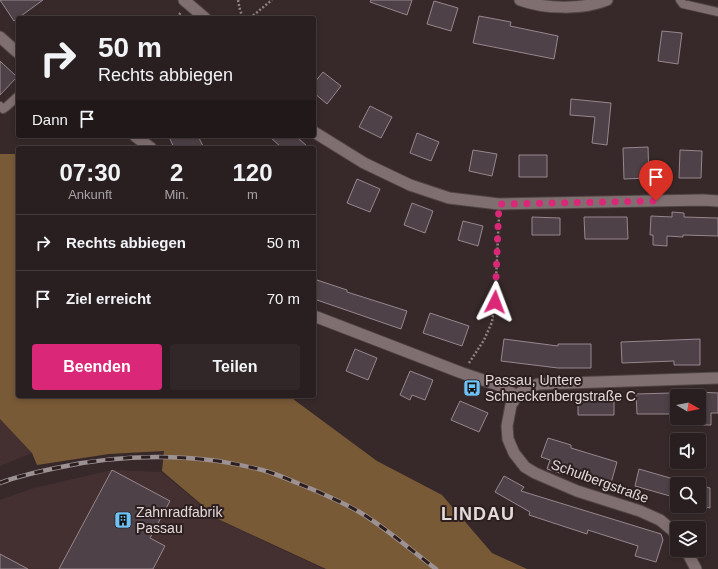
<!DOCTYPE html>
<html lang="de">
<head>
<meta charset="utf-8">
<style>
	:root { --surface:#291f20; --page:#312729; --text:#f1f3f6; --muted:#a5a2a5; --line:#453d3e; --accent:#db2777 }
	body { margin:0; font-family:Helvetica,sans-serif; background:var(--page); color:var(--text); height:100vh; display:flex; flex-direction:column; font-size:15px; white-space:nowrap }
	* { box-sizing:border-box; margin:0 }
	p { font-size:13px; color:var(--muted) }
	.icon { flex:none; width:22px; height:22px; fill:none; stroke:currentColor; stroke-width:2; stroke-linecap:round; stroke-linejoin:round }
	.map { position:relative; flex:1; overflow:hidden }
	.drawer { position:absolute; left:16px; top:146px; width:300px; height:252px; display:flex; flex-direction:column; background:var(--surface); border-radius:4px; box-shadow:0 2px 6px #0003,0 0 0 1px var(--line) }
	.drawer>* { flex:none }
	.hud { position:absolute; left:16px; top:16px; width:300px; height:122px; border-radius:4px; box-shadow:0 2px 6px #0003,0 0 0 1px var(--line); background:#291f20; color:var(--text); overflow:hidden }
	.needle { width:26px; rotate:99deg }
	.fabs { position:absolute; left:670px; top:389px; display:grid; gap:8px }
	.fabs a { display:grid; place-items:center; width:36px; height:36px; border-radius:4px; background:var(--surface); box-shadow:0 2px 6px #0003,0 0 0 1px var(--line); font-size:20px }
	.pin { position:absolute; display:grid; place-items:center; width:34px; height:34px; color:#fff; margin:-41px -17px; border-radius:50% 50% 50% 0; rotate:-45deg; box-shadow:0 0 4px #0007 }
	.pin .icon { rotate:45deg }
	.me { position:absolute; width:44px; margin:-22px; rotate:3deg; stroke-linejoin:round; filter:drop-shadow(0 0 3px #0008) }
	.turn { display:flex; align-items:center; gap:14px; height:84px; padding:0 16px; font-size:18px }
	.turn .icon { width:52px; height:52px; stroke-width:2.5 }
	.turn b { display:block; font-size:28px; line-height:34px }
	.then { display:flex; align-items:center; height:38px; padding:0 16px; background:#0003; gap:8px; font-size:15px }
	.eta { display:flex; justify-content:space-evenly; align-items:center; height:68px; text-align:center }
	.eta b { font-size:24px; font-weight:800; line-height:28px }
	.action { display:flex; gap:8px; margin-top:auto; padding:8px 16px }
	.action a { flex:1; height:46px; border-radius:4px; background:var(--accent); color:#fff; font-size:16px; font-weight:800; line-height:46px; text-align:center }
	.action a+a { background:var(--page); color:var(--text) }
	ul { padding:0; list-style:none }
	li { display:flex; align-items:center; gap:12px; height:56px; padding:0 16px; border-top:1px solid var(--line) }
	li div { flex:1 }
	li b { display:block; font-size:15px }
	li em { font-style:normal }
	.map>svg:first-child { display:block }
	.built { fill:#453031 }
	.forest { fill:#795a37 }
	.building { fill:#4e4147; stroke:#96878e }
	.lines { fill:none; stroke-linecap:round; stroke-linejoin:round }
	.service-casing { stroke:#514546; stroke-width:10 }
	.minor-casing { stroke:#514546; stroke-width:13 }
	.path { stroke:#8d8282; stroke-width:2.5; stroke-dasharray:2 2; stroke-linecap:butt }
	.service { stroke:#806f70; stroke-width:8 }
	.minor { stroke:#806f70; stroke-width:11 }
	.rail-casing { stroke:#9d9293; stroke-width:4.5 }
	.rail { stroke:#2d1f20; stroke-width:3; stroke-dasharray:9; stroke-linecap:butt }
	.route { stroke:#db2777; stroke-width:7; stroke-dasharray:0 12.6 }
	.labels { text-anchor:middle; stroke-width:4; stroke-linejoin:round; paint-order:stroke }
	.poi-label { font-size:14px; fill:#e3dada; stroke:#2d1f20; text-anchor:start }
	.street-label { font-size:14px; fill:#e3dada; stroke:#2d1f20 }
	.district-label { font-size:18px; font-weight:bold; letter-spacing:1px; fill:#e3dada; stroke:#2d1f20 }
</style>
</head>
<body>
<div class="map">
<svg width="718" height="569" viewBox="0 0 718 569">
	<rect width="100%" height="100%" fill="#37292a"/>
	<path class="built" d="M0 419 32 453 0 466Z
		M112 470 161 472 221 521 324 569H0V500L34 488Z"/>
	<path class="forest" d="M0 154H18V396H289L377 461 442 495 492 553 527 569H326L220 520 162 471 164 451 109 454 37 465 32 453 0 419Z"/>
	<path class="building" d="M0 0H43L14 21Z
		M371 0H412L407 15 370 2Z
		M434 1 458 8 451 31 427 24Z
		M479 16 511 22 510 26 558 36 554 59 473 43Z
		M662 31 682 33 678 64 658 61Z
		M0 61 17 77 0 95Z
		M323 72 341 86 327 104 314 93V83Z
		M571 99 611 103 607 145 592 143 595 117 570 115Z
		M370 106 392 117 381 138 359 127Z
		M417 133 439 142 431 161 410 153Z
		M177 136H198L204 148H174L170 139Z
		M269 136H296L309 148H282Z
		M648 147 649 178 624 179 623 148Z
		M473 150 497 154 492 176 469 171Z
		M680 150 702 151 701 178H679Z
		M519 155H547V177H519Z
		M357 179 380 189 370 212 347 203Z
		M412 203 433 211 425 233 404 225Z
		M672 212 684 213V217L718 218V236L683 235V237L667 236V246L653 245V235H650L651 216 672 217Z
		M532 217 560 218V235H532Z
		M584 217H627L628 239H585Z
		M463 221 483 226 478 246 458 240Z
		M314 279 347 290V292L407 311 401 329 314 299Z
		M430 313 469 326 462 346 423 333Z
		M504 339 558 346V344H591V368H558L501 361Z
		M700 339V365H674V361L622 363 621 342Z
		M355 349 377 358 368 380 346 371Z
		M410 371 433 380 425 400 412 395 410 400 400 395Z
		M699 392 718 393V413H711V425H699Z
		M671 393 672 414H637L636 394Z
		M614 395V415H578V396Z
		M460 401 488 413 479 432 451 420Z
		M548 438 571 445V448L617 462 611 483 564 469 563 474 547 469 550 460 541 457Z
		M639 469 677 480V498L635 486Z
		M112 470 170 501 150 538 165 546 153 569H59Z
		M504 476 524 487 521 491 661 534 663 540 656 562 635 556 638 546 588 530 587 534 529 515 530 512 495 492Z
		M699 485 710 488V508L699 505Z
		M0 554 28 569H0Z"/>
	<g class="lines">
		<defs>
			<path id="service" d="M680 0 683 4 718 12
				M0 106 3 109 6 107 18 96"/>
			<path id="minor" d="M184 0 205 18
				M520 0C544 9 583 10 607 0
				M0 37 18 53
				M314 132 364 163 410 185 449 198 499 204 703 200 718 201
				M135 136 151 148
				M314 316 462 373 498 385 517 396
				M677 536 672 530 660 520 640 511 577 491 535 473 525 467 514 453 508 439 507 426 511 405 517 396 524 390 538 384 718 378
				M686 550 696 569"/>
		</defs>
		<use href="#service" class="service-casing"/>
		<use href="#minor" class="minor-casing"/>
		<path class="path" d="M238 0 240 10 243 18
			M177 18 181 12
			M250 18 272 0
			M469 363 484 340 492 322 495 302 499 215"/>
		<use href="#service" class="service"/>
		<use href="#minor" class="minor"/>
		<defs>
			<path id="rail" d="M0 483C18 476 37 472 56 468 111 456 163 454 218 461 235 464 253 467 269 472 284 477 299 484 314 490 330 497 346 504 361 513 387 529 411 550 436 569"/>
		</defs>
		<use href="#rail" class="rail-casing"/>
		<use href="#rail" class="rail"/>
	</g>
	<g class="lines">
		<path class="route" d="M495 302 499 204 656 201"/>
	</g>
	<defs>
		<symbol id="bus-square" viewBox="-11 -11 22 22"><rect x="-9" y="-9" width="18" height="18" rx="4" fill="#70c2f4" stroke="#2d1f20"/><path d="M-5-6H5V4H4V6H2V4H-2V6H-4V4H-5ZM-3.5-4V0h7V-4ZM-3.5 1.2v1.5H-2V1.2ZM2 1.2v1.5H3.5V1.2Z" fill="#111"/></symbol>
		<symbol id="building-square" viewBox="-11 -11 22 22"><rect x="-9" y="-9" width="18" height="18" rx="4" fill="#70c2f4" stroke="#2d1f20"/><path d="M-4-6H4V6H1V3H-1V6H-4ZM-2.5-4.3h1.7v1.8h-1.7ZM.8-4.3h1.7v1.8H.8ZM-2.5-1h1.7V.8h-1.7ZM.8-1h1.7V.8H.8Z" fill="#111"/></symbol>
	</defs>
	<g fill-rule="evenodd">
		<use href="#bus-square" x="462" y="378" width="20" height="20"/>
		<use href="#building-square" x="113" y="510" width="20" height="20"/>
	</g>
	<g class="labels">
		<g class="poi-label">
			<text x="485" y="385">Passau, Untere<tspan x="485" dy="16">Schneckenbergstraße C</tspan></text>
			<text x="136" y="517">Zahnradfabrik<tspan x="136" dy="16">Passau</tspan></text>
		</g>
		<g class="street-label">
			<text transform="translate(600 481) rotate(20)" y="5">Schulbergstraße</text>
		</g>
		<g class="district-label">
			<text x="478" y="520">LINDAU</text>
		</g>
	</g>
</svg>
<div class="fabs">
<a><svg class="needle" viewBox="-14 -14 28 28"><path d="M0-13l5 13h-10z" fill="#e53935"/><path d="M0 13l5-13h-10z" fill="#a5a2a5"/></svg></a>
<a><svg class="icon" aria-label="sound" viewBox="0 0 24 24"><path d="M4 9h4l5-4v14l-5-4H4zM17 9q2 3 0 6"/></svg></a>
<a><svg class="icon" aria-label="search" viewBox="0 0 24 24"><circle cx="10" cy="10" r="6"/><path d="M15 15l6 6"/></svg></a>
<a><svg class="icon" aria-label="layers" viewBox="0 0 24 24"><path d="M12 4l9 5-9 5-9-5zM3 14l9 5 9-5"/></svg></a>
</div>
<div class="pin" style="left:656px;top:201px;background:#d93025"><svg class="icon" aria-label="arrive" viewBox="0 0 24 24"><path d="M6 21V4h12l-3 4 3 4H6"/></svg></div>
<svg class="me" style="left:495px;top:302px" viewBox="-20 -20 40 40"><path d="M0-17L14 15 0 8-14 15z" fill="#db2777" stroke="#fff" stroke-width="4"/></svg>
<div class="hud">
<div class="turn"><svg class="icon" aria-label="right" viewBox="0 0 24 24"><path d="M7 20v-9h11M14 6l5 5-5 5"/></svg><div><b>50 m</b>Rechts abbiegen</div></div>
<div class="then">Dann<svg class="icon" aria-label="arrive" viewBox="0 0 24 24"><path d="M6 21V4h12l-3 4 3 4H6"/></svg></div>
</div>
<section class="drawer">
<div class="eta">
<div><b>07:30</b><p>Ankunft</p></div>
<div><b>2</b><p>Min.</p></div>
<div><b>120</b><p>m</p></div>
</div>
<ul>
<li><svg class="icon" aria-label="right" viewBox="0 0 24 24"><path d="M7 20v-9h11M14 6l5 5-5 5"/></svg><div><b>Rechts abbiegen</b></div><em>50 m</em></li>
<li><svg class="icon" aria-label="arrive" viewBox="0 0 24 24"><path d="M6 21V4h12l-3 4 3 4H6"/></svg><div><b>Ziel erreicht</b></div><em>70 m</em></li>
</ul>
<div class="action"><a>Beenden</a><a>Teilen</a></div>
</section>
</div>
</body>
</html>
